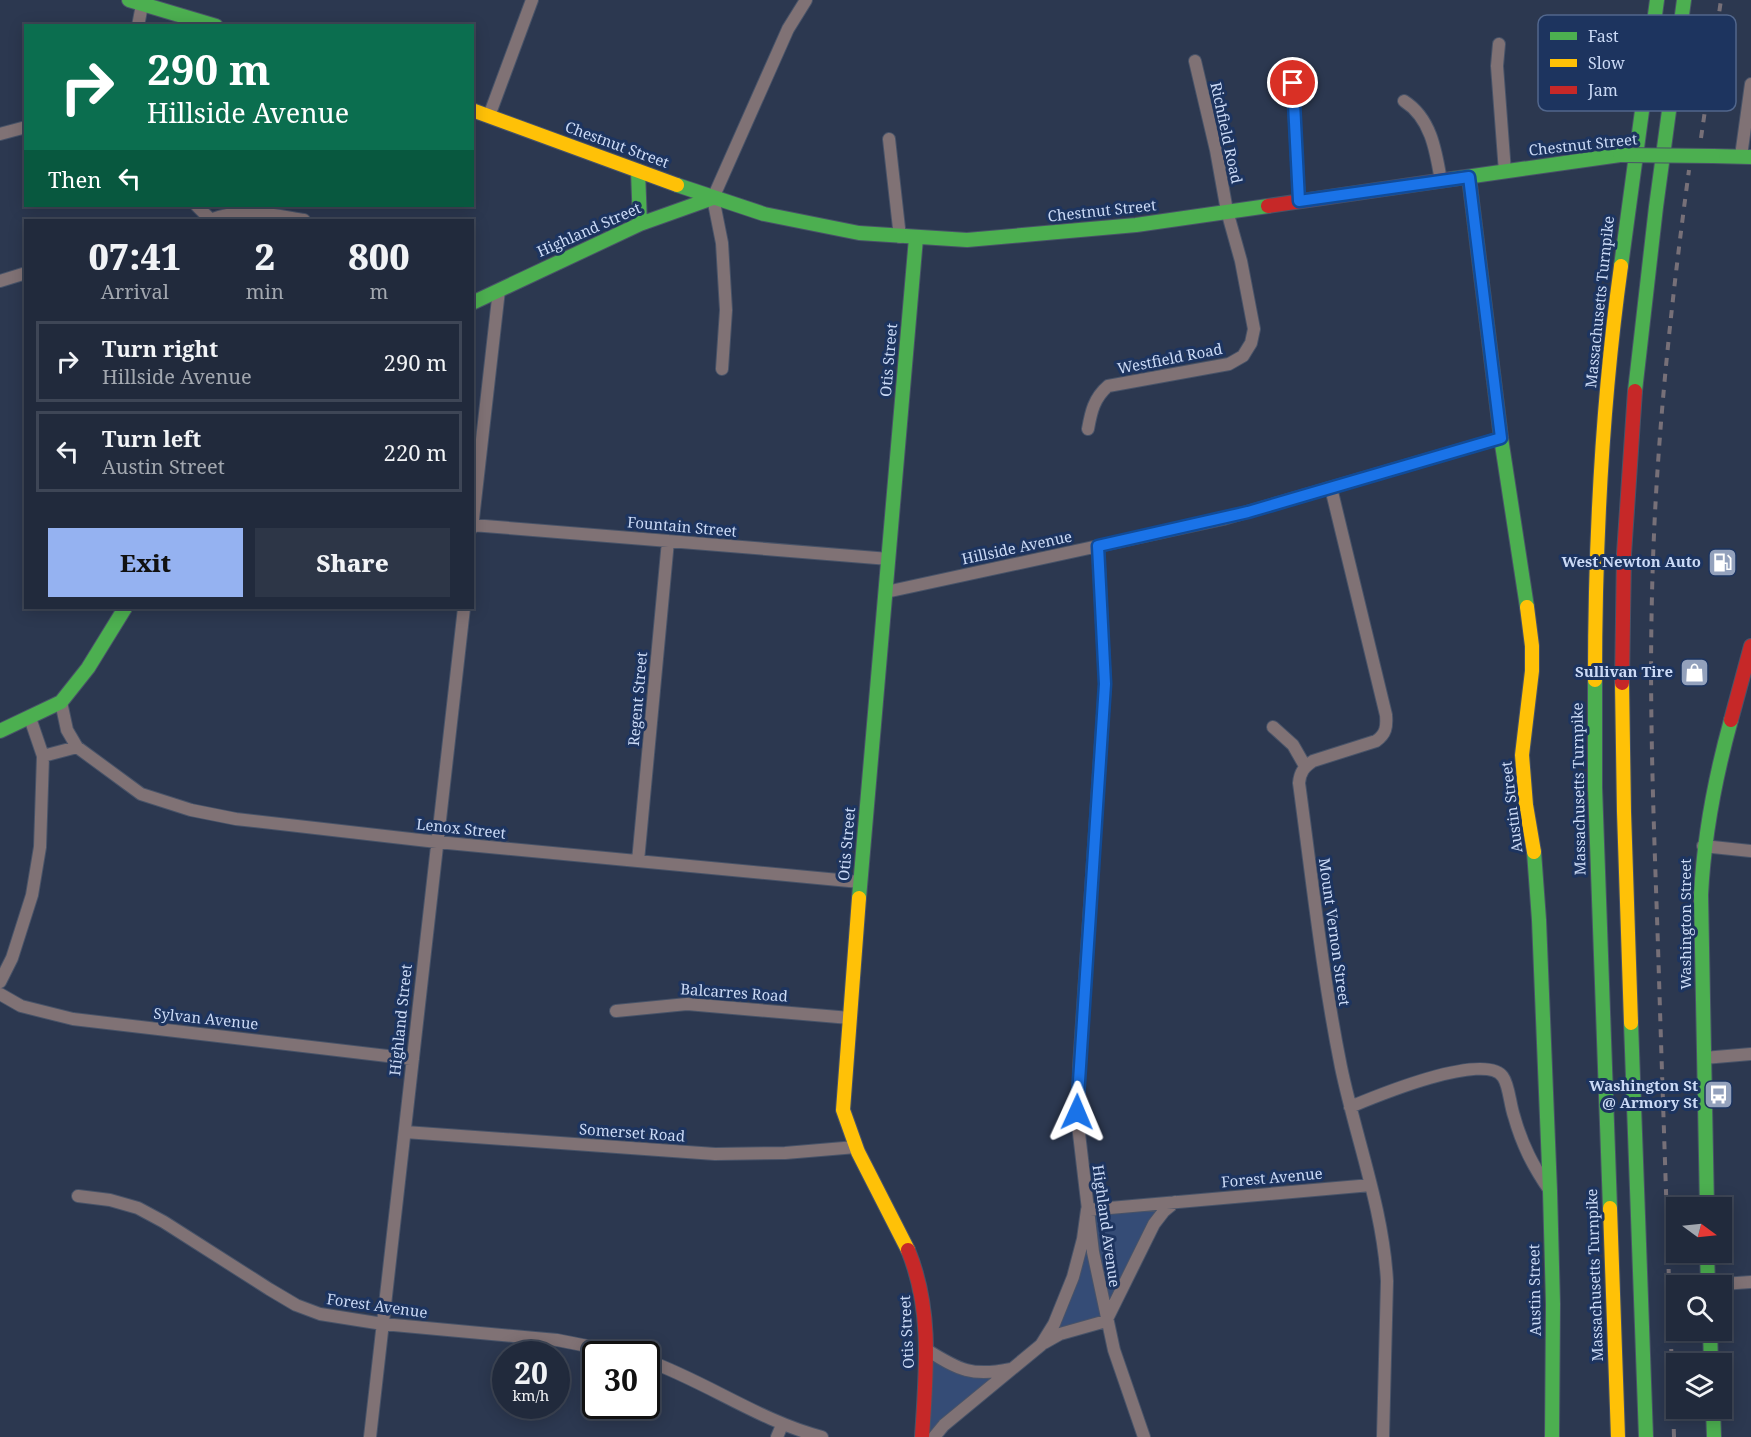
<!DOCTYPE html>
<html lang="en">
<head>
<meta charset="utf-8">
<style>
	:root { --surface:#212a3c; --page:#2d3647; --text:#f1f3f6; --muted:#a2a7af; --line:#3e4656; --accent:#95b2f1 }
	body { margin:0; font-family:"Noto Serif",serif; background:var(--page); color:var(--text); height:100vh; display:flex; flex-direction:column; font-size:22px; white-space:nowrap }
	* { box-sizing:border-box; margin:0 }
	p { font-size:20px; color:var(--muted) }
	.icon { flex:none; width:33px; height:33px; fill:none; stroke:currentColor; stroke-width:2; stroke-linecap:round; stroke-linejoin:round }
	.map { position:relative; flex:1; overflow:hidden }
	.drawer { position:absolute; left:24px; top:219px; width:450px; height:390px; display:flex; flex-direction:column; background:var(--surface); border-radius:0px; box-shadow:0 3px 15px #0003,0 0 0 2px var(--line) }
	.drawer>* { flex:none }
	.banner { position:absolute; left:24px; top:24px; width:450px; height:183px; border-radius:0px; box-shadow:0 3px 15px #0003,0 0 0 2px var(--line); background:#0b6e4f; color:#fff; overflow:hidden }
	.needle { width:39px; rotate:105deg }
	.buttons { position:absolute; left:1666px; top:1197px; display:grid; gap:12px }
	.buttons a { display:grid; place-items:center; width:66px; height:66px; border-radius:0px; background:var(--surface); box-shadow:0 3px 15px #0003,0 0 0 2px var(--line); font-size:30px }
	.speed { position:absolute; left:492px; top:1341px; display:flex; gap:12px; font-size:30px; font-weight:700; text-align:center }
	.speed>* { display:grid; place-content:center; width:78px; height:78px; border-radius:50%; background:var(--surface); box-shadow:0 3px 15px #0003,0 0 0 2px var(--line); line-height:1 }
	.speed small { font-size:15px; font-weight:400 }
	.speed .limit { border:3px solid #111; border-radius:9px; background:#fff; color:#111 }
	.pin { position:absolute; display:grid; place-items:center; width:51px; height:51px; color:#fff; margin:-26px; border:3px solid #fff; border-radius:50%; box-shadow:0 2px 6px #0007 }
	.me { position:absolute; width:66px; margin:-33px; rotate:1deg; stroke-linejoin:round; filter:drop-shadow(0 0 4px #0008) }
	.turn { display:flex; align-items:center; gap:21px; height:126px; padding:0 24px; font-size:27px }
	.turn .icon { width:78px; height:78px; stroke-width:2.5 }
	.turn b { display:block; font-size:42px; line-height:51px }
	.then { display:flex; align-items:center; height:57px; padding:0 24px; background:#0003; gap:12px; font-size:22px }
	.eta { display:flex; justify-content:space-evenly; align-items:center; height:102px; text-align:center }
	.eta b { font-size:36px; font-weight:800; line-height:42px }
	.action { display:flex; gap:12px; margin-top:auto; padding:12px 24px }
	.action a { flex:1; height:69px; border-radius:0px; background:var(--accent); color:#111; font-size:24px; font-weight:800; line-height:69px; text-align:center }
	.action a+a { background:var(--page); color:var(--text) }
	ul { padding:0; list-style:none }
	li { display:flex; align-items:center; gap:18px; height:81px; margin:0 12px 9px; padding:0 12px; border:3px solid var(--line); border-radius:0px }
	li div { flex:1 }
	li b { display:block; font-size:22px }
	li em { font-style:normal }
	.map>svg:first-child { display:block }
	.green { fill:#354c76 }
	.lines { fill:none; stroke-linecap:round; stroke-linejoin:round }
	.street-casing { stroke:#485368; stroke-width:14 }
	.fast-casing { stroke:#485368; stroke-width:16 }
	.slow-casing { stroke:#485368; stroke-width:16 }
	.jam-casing { stroke:#485368; stroke-width:16 }
	.street { stroke:#807275; stroke-width:12 }
	.fast { stroke:#4caf50; stroke-width:14 }
	.slow { stroke:#ffc107; stroke-width:14 }
	.jam { stroke:#c62828; stroke-width:14 }
	.rail { stroke:#777078; stroke-width:4; stroke-dasharray:8 8; stroke-linecap:butt }
	.fast-bridge-casing { stroke:#485368; stroke-width:16; stroke-linecap:butt }
	.fast-bridge { stroke:#4caf50; stroke-width:14 }
	.route-casing { stroke:#114b97; stroke-width:15 }
	.route { stroke:#1a73e8; stroke-width:10 }
	.labels { text-anchor:middle; stroke-width:6; stroke-linejoin:round; paint-order:stroke }
	.street-label { font-size:15px; fill:#cbdaf6; stroke:#1d345f }
	.poi-label { font-size:15px; font-weight:bold; fill:#cbdaf6; stroke:#1d345f; text-anchor:end }
	.key { fill:#1d345f; stroke:#51668c; stroke-width:1.5 }
	.key-label { font-size:16px; fill:#cbdaf6 }
</style>
</head>
<body>
<div class="map">
<svg width="1751" height="1437" viewBox="0 0 1751 1437">
	<rect width="100%" height="100%" fill="#2c3850"/>
	<path class="green" d="M1176 1202 1164 1211 1106 1321 1060 1334 1054 1324 1087 1210Z
		M927 1350 965 1371 1013 1368 944 1425 922 1437Z"/>
	<g class="lines">
		<defs>
			<path id="street" d="M138 26 143 0
				M1499 44 1497 66 1505 172
				M1292 67 1299 201
				M1404 101C1431 118 1436 151 1441 181
				M489 116 532 0
				M0 134 26 127
				M889 139 900 237
				M1741 156 1751 84
				M197 206 211 220
				M210 220C241 207 272 215 304 220
				M0 281 26 273
				M722 369 726 310 722 243 713 198 788 29 806 0
				M1088 429C1091 412 1094 398 1108 386L1229 364 1243 356 1251 343 1254 329 1241 261 1227 211 1216 150 1195 61
				M1331 488 1386 715C1387 727 1386 734 1376 741L1313 761C1304 767 1300 772 1299 783 1312 878 1322 973 1341 1067 1356 1139 1383 1208 1387 1281L1383 1437
				M472 525 889 559
				M472 528 499 290
				M1098 546 1105 684 1079 1067 1078 1125 1093 1252 1114 1350 1144 1437
				M886 592 1223 519 1501 438
				M61 702 67 730 77 747
				M1273 727 1293 745 1305 766
				M43 756 77 747 141 794 191 810 236 819 437 842 860 882
				M1703 846 1751 851
				M638 861 668 541
				M0 982 12 958 32 895 40 847 43 756 30 718
				M0 994 21 1006 73 1019 413 1059
				M616 1011 687 1004 850 1018
				M1704 1058 1751 1054
				M1350 1107C1374 1097 1486 1050 1503 1077 1509 1085 1510 1105 1514 1116 1522 1145 1533 1166 1550 1191
				M405 1132 715 1154 785 1153 856 1147
				M78 1196 110 1200 138 1208 164 1222 269 1289 296 1305 320 1314 383 1324 557 1340 628 1354
				M1708 1285 1751 1282
				M1044 1343 1060 1334 1106 1321 1154 1224 1164 1211 1175 1202
				M927 1350C959 1370 972 1377 1010 1369
				M646 1360C707 1382 760 1421 822 1437
				M370 1437 464 608
				M777 1437 782 1425
				M934 1437 944 1425 1041 1345 1054 1324 1073 1277 1083 1239 1087 1210 1371 1185"/>
			<path id="fast" d="M129 0 216 26
				M1713 156 1751 157
				M638 171 640 224
				M1469 177 1501 438 1527 607
				M1452 179 1620 155
				M677 185 764 214 859 233 967 240 1136 225 1268 206
				M1621 266 1657 0
				M472 303 640 224 713 198
				M1635 391 1656 207 1684 0
				M1595 680V787L1610 1208
				M0 731 61 702 88 668 125 608
				M1534 852 1539 920 1550 1191 1553 1304 1552 1437
				M859 898 916 238
				M1631 1023 1646 1437
				M1707 1208 1701 895C1704 835 1715 778 1731 720
				M1707 1252 1708 1286
				M1710 1330 1711 1364
				M1713 1408 1714 1437"/>
			<path id="slow" d="M472 110 677 185
				M1527 607 1532 646V671L1522 755 1526 805 1534 852
				M1595 680C1595 541 1602 402 1621 266
				M1622 683 1624 812 1631 1023
				M859 898 843 1110 858 1152 908 1250
				M1610 1208 1618 1437"/>
			<path id="jam" d="M1268 206 1452 179
				M1622 683 1624 554 1635 391
				M1731 720 1751 646
				M908 1250C933 1311 926 1373 922 1437"/>
		</defs>
		<use href="#street" class="street-casing"/>
		<use href="#fast" class="fast-casing"/>
		<use href="#slow" class="slow-casing"/>
		<use href="#jam" class="jam-casing"/>
		<use href="#street" class="street"/>
		<use href="#fast" class="fast"/>
		<use href="#slow" class="slow"/>
		<use href="#jam" class="jam"/>
		<path class="rail" d="M1701 138 1721 0
			M1674 1437C1669 1273 1663 1110 1658 946 1654 829 1649 712 1652 595 1655 453 1670 311 1689 170"/>
		<defs>
			<path id="fast-bridge" d="M1620 155 1713 156"/>
		</defs>
		<use href="#fast-bridge" class="fast-bridge-casing"/>
		<use href="#fast-bridge" class="fast-bridge"/>
	</g>
	<g class="lines">
		<defs>
			<path id="route" d="M1077 1112 1105 684 1098 546 1248 512 1501 438 1469 177 1299 201 1293 83"/>
		</defs>
		<use href="#route" class="route-casing"/>
		<use href="#route" class="route"/>
	</g>
	<defs>
		<symbol id="fuel-square" viewBox="-11 -11 22 22"><rect x="-9" y="-9" width="18" height="18" rx="4" fill="#93a1bc" stroke="#1d345f"/><path d="M-5.5-6h7V0h2V4h1.3V-2.5L3-4.5l.8-.8L6-3V5H2.5V1h-1V6h-7ZM-4.2-4.7v3.2H.2V-4.7Z" fill="#fff"/></symbol>
		<symbol id="shop-square" viewBox="-11 -11 22 22"><rect x="-9" y="-9" width="18" height="18" rx="4" fill="#93a1bc" stroke="#1d345f"/><path d="M-5-2.5h2.3a2.7 3.5 0 0 1 5.4 0H5L5.5 6h-11ZM-1.5-2.5h3a1.5 2.3 0 0 0-3 0Z" fill="#fff"/></symbol>
		<symbol id="bus-square" viewBox="-11 -11 22 22"><rect x="-9" y="-9" width="18" height="18" rx="4" fill="#93a1bc" stroke="#1d345f"/><path d="M-5-6H5V4H4V6H2V4H-2V6H-4V4H-5ZM-3.5-4V0h7V-4ZM-3.5 1.2v1.5H-2V1.2ZM2 1.2v1.5H3.5V1.2Z" fill="#fff"/></symbol>
	</defs>
	<g fill-rule="evenodd">
		<use href="#fuel-square" x="1706" y="546" width="33" height="33"/>
		<use href="#shop-square" x="1678" y="656" width="33" height="33"/>
		<use href="#bus-square" x="1702" y="1078" width="33" height="33"/>
	</g>
	<g class="labels">
		<g class="street-label">
			<text transform="translate(1226 133) rotate(78)" y="5">Richfield Road</text>
			<text transform="translate(617 145) rotate(20)" y="5">Chestnut Street</text>
			<text transform="translate(1583 145) rotate(-6)" y="5">Chestnut Street</text>
			<text transform="translate(1102 211) rotate(-6)" y="5">Chestnut Street</text>
			<text transform="translate(589 230) rotate(-24)" y="5">Highland Street</text>
			<text transform="translate(1600 302) rotate(-84)" y="5">Massachusetts Turnpike</text>
			<text transform="translate(1170 359) rotate(-11)" y="5">Westfield Road</text>
			<text transform="translate(889 360) rotate(-85)" y="5">Otis Street</text>
			<text transform="translate(682 527) rotate(5)" y="5">Fountain Street</text>
			<text transform="translate(1017 548) rotate(-12)" y="5">Hillside Avenue</text>
			<text transform="translate(638 699) rotate(-85)" y="5">Regent Street</text>
			<text transform="translate(1579 789) rotate(-91)" y="5">Massachusetts Turnpike</text>
			<text transform="translate(1512 807) rotate(-97)" y="5">Austin Street</text>
			<text transform="translate(461 829) rotate(6)" y="5">Lenox Street</text>
			<text transform="translate(847 844) rotate(-85)" y="5">Otis Street</text>
			<text transform="translate(1686 924) rotate(-90)" y="5">Washington Street</text>
			<text transform="translate(1334 932) rotate(82)" y="5">Mount Vernon Street</text>
			<text transform="translate(734 993) rotate(4)" y="5">Balcarres Road</text>
			<text transform="translate(206 1019) rotate(6)" y="5">Sylvan Avenue</text>
			<text transform="translate(401 1020) rotate(-84)" y="5">Highland Street</text>
			<text transform="translate(632 1133) rotate(4)" y="5">Somerset Road</text>
			<text transform="translate(1272 1178) rotate(-5)" y="5">Forest Avenue</text>
			<text transform="translate(1106 1226) rotate(82)" y="5">Highland Avenue</text>
			<text transform="translate(1595 1275) rotate(-92)" y="5">Massachusetts Turnpike</text>
			<text transform="translate(1535 1290) rotate(-91)" y="5">Austin Street</text>
			<text transform="translate(377 1306) rotate(8)" y="5">Forest Avenue</text>
			<text transform="translate(907 1332) rotate(-93)" y="5">Otis Street</text>
		</g>
		<g class="poi-label">
			<text x="1701" y="567">West Newton Auto</text>
			<text x="1673" y="677">Sullivan Tire</text>
			<text x="1698" y="1091">Washington St<tspan x="1698" dy="17">@ Armory St</tspan></text>
		</g>
	</g>
	<rect x="1538" y="15" width="198" height="96" rx="9" class="key"/>
	<rect x="1550" y="32" width="27" height="8" fill="#4caf50"/>
	<rect x="1550" y="59" width="27" height="8" fill="#ffc107"/>
	<rect x="1550" y="86" width="27" height="8" fill="#c62828"/>
	<g class="key-label">
		<text x="1588" y="42">Fast</text>
		<text x="1588" y="69">Slow</text>
		<text x="1588" y="96">Jam</text>
	</g>
</svg>
<div class="buttons">
<a><svg class="needle" viewBox="-14 -14 28 28"><path d="M0-13l5 13h-10z" fill="#e53935"/><path d="M0 13l5-13h-10z" fill="#a2a7af"/></svg></a>
<a><svg class="icon" aria-label="search" viewBox="0 0 24 24"><circle cx="10" cy="10" r="6"/><path d="M15 15l6 6"/></svg></a>
<a><svg class="icon" aria-label="layers" viewBox="0 0 24 24"><path d="M12 4l9 5-9 5-9-5zM3 14l9 5 9-5"/></svg></a>
</div>
<div class="speed"><div>20<small>km/h</small></div><div class="limit">30</div></div>
<div class="pin" style="left:1293px;top:83px;background:#d93025"><svg class="icon" aria-label="arrive" viewBox="0 0 24 24"><path d="M6 21V4h12l-3 4 3 4H6"/></svg></div>
<svg class="me" style="left:1077px;top:1112px" viewBox="-20 -20 40 40"><path d="M0-17L14 15 0 8-14 15z" fill="#1a73e8" stroke="#fff" stroke-width="4"/></svg>
<div class="banner">
<div class="turn"><svg class="icon" aria-label="right" viewBox="0 0 24 24"><path d="M7 20v-9h11M14 6l5 5-5 5"/></svg><div><b>290 m</b>Hillside Avenue</div></div>
<div class="then">Then<svg class="icon" aria-label="left" viewBox="0 0 24 24"><path d="M17 20v-9H6M10 6l-5 5 5 5"/></svg></div>
</div>
<section class="drawer">
<div class="eta">
<div><b>07:41</b><p>Arrival</p></div>
<div><b>2</b><p>min</p></div>
<div><b>800</b><p>m</p></div>
</div>
<ul>
<li><svg class="icon" aria-label="right" viewBox="0 0 24 24"><path d="M7 20v-9h11M14 6l5 5-5 5"/></svg><div><b>Turn right</b><p>Hillside Avenue</p></div><em>290 m</em></li>
<li><svg class="icon" aria-label="left" viewBox="0 0 24 24"><path d="M17 20v-9H6M10 6l-5 5 5 5"/></svg><div><b>Turn left</b><p>Austin Street</p></div><em>220 m</em></li>
</ul>
<div class="action"><a>Exit</a><a>Share</a></div>
</section>
</div>
</body>
</html>
